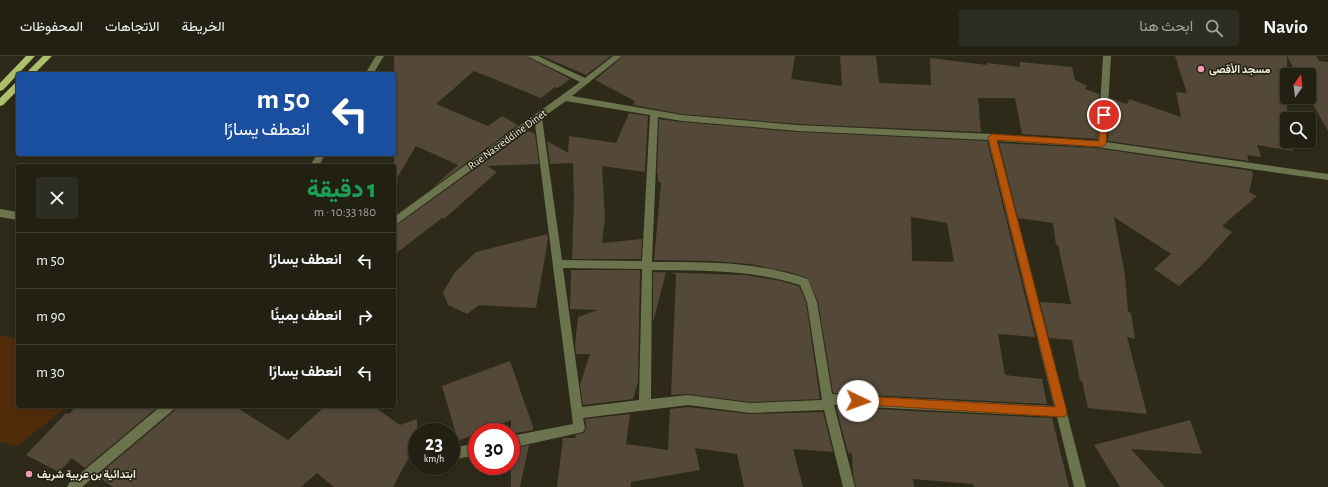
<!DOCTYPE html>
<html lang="ar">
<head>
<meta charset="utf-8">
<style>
	:root { --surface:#222013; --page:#2e2d21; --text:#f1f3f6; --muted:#a2a3a0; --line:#3f3e33 }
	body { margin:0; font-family:"Alegreya Sans",Vazirmatn,sans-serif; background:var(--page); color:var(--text); direction:rtl; height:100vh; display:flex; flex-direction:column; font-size:15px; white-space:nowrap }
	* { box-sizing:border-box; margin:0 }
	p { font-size:13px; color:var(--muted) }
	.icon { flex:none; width:22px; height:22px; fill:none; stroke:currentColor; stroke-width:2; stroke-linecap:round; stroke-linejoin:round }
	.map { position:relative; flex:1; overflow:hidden; direction:ltr }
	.sheet { position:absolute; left:16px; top:108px; width:380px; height:244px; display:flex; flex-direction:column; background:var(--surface); border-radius:4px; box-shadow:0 2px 6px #0003,0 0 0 1px var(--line); direction:rtl }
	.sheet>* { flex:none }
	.top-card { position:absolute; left:16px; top:16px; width:380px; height:84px; border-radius:4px; box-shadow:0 2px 6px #0003,0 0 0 1px var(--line); direction:rtl; background:#1a4fa0; color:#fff; overflow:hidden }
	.needle { width:26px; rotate:14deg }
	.controls { position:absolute; left:1280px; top:12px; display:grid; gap:8px }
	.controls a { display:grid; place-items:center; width:36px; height:36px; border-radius:4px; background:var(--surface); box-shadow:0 2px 6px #0003,0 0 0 1px var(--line); font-size:20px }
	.speed { position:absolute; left:408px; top:367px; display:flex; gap:8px; font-size:20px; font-weight:700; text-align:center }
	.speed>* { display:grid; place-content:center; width:52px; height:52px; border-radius:50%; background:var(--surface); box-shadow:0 2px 6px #0003,0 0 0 1px var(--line); line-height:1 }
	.speed small { font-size:10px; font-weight:400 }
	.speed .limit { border:6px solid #d22; background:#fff; color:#111 }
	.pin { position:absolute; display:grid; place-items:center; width:34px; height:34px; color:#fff; margin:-17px; border:2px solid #fff; border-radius:50%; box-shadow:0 1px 4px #0007 }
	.me { position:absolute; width:44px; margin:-22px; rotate:93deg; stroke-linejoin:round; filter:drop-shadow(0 0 3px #0008) }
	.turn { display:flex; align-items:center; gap:14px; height:84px; padding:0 20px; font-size:18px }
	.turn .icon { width:52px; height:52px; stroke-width:2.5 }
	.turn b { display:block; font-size:28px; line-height:34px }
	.round { display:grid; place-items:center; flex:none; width:42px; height:42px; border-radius:4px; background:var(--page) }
	.headline { display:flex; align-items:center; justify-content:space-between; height:68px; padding:0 20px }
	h1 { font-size:24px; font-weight:800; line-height:30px; color:#1e9e55 }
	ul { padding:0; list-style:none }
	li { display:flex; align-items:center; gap:12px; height:56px; padding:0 20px; border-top:1px solid var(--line) }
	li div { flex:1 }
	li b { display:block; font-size:15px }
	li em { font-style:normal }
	header { display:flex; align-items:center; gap:24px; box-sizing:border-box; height:56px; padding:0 20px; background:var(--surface); border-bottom:1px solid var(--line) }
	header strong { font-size:19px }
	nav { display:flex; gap:22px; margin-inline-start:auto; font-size:14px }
	.search { width:280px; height:36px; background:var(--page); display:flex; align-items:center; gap:10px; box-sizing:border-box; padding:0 14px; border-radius:4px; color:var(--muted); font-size:15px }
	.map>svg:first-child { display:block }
	.green { fill:#502c0b }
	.building { fill:#544939; fill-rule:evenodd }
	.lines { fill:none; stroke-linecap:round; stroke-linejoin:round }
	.minor { fill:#6c744e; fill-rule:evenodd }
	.primary { fill:#aebf6d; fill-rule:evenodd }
	.route { fill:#b45309; stroke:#753606 }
	.poi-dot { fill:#f09ab5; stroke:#232010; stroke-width:1.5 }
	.labels { text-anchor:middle; stroke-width:3; stroke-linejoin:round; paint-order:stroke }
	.poi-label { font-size:11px; font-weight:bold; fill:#f2f0e5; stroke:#232010; text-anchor:start }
	.street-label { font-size:11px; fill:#f2f0e5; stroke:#232010 }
</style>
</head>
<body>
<header>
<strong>Navio</strong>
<div class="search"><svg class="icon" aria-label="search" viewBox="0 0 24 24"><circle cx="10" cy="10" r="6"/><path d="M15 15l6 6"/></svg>ابحث هنا</div>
<nav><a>الخريطة</a><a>الاتجاهات</a><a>المحفوظات</a></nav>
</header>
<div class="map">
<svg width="1328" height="431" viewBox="0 0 1328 431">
	<rect width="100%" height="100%" fill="#2d2a19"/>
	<path class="green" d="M0 279 18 283V350H68L17 390 0 386Z"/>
	<path class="building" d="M394 0H526L570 23 558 32 555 31 541 42 474 15 436 48 488 70 502 60 518 69 431 133 458 109 416 90 394 127Z
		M542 0H611L586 19Z
		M623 0H795L791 23 842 30 840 0H876L879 27 931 29 930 2 987 9V7L1020 11V6L1072 11 1075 24 1087 30 1085 33 1099 38 1097 83 1022 78 1015 42H978L981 76 798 68 682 58 633 49 635 45 595 24Z
		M1175 0H1316L1319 5 1328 6V75L1309 41V19H1297L1287 0V85H1289L1293 95 1257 89 1261 101 1247 99 1249 105 1108 85 1110 42 1127 48 1129 43 1181 61 1176 36 1187 37Z
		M629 57 648 60 645 116 602 110 605 163 602 187 642 183 641 203H572L574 142 573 107 550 108 547 85 568 97 569 80 616 87Z
		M659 63 682 66 798 76 987 85 1035 281 998 278 1005 319 1042 323 1047 348 833 337 818 246 808 222 789 216 750 208 712 205 654 204 661 126H658V118H657ZM911 161 947 167 954 206 912 205Z
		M528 75 535 78 539 108 487 110 497 116 444 163 442 162 394 199V171Z
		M999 87 1096 92 1252 115 1253 119 1249 136 1257 140 1222 170 1232 176 1202 209 1179 230 1154 213 1171 198 1114 161 1125 219 1128 256 1131 257 1135 283 1127 281 1147 358 1088 352 1082 325H1080L1072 284 1049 282 1040 246 1071 248 1058 189H1056L1053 167 1018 162Z
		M547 178 548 183 536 252 479 249 467 258 448 249 443 236 455 216 476 196Z
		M571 214H640L638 326 633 343 583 349 580 329 590 298H576L575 289 578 261 598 254 570 253Z
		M653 216 745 219 781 225 799 230 806 246 820 343 750 346 688 338 671 339 676 218 666 216 653 267Z
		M510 305 533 371V374L511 378V364L458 385 442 330Z
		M77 350H159L85 412 72 402 59 416 26 399 66 357 69 358Z
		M176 350H234L288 384 325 350H373L400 369 417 363V386L393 431H334L317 417 301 431H113L97 420 174 355Z
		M688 351 750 358 823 356 833 396 793 393 803 431H744L737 398 695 392 700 414 631 426V431H557L563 382H576L575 379 584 377 586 372 585 363 630 358 626 388 668 394 670 353Z
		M836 351 1052 362 1069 431H974L973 428 913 423 914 431H856L853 418 852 398 848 397Z
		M1190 364 1202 398 1131 393 1165 431H1120L1094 389Z
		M529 389 520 431H511V393Z"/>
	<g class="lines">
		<path class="minor" d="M376 0H384L373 18H365Z
			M527 0H538L585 22 613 0H622L572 40 682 59 798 69 992 78 1098 85 1103 0H1111L1106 86 1328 118V124L1096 91 997 85 1086 431H1074L1057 361 834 349 855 431H843L824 354 750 357 688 349 583 362 585 372 583 376 511 392V380L573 368 535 68 394 170V161L580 26ZM566 45 650 59 642 205 562 204 542 62ZM658 61 682 65 798 75 988 84 1054 350 832 338 817 246 808 223C754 205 708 206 652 206ZM563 212 642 213 639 344 582 351ZM652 214C705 215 749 213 800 229L807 246 822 344 750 347 688 339 651 343Z
			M317 98H325L319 110H310Z
			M0 153 18 156V164L0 161Z
			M161 350H175L173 354 82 431H67L69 427Z
			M477 387V399L451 404V392Z"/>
		<path class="primary" d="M26 0H35L3 34 0 35V27Z
			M43 0H52L34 18H25Z
			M18 26V34L3 49 0 50V42L15 27Z"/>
	</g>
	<path class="route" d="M1104 56 1108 59 1106 88 1102 91 997 84 1067 356 1066 360 1062 361 854 348 853 345 854 342 858 340 1055 351 988 81 992 78 1099 85 1100 59Z"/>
	<g class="poi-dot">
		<circle cx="1201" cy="13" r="4"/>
		<circle cx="29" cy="418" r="4"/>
	</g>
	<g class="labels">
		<g class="poi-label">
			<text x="1209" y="17">مسجد الأقصى</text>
			<text x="37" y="422">ابتدائية بن عربية شريف</text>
		</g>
		<g class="street-label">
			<text transform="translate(507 83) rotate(-36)" y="4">Rue Nasreddine Dinet</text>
		</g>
	</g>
</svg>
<div class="controls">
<a><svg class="needle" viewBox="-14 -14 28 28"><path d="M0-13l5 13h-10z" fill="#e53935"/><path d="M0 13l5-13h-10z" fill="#a2a3a0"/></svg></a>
<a><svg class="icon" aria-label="search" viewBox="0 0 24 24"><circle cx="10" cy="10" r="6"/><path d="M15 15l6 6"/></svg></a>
</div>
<div class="speed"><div>23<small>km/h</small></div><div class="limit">30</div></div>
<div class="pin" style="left:1104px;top:59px;background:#d93025"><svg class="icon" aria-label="arrive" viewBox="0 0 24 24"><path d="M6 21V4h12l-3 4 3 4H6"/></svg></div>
<svg class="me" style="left:858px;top:345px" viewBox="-20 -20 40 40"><circle r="19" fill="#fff"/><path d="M0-13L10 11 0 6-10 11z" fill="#b45309"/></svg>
<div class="top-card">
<div class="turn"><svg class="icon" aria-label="left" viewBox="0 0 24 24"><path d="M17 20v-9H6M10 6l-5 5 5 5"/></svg><div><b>50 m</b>انعطف يسارًا</div></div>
</div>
<section class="sheet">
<div class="headline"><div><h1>1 دقيقة</h1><p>180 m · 10:33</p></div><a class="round"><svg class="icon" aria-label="close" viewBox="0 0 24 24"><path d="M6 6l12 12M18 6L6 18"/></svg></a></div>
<ul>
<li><svg class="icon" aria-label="left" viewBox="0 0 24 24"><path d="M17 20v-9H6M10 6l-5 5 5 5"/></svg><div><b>انعطف يسارًا</b></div><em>50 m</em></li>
<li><svg class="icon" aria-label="right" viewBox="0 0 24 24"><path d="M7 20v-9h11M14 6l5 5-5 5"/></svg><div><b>انعطف يمينًا</b></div><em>90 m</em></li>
<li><svg class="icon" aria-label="left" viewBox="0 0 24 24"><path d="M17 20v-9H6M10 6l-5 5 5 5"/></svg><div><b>انعطف يسارًا</b></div><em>30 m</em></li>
</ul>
</section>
</div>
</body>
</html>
